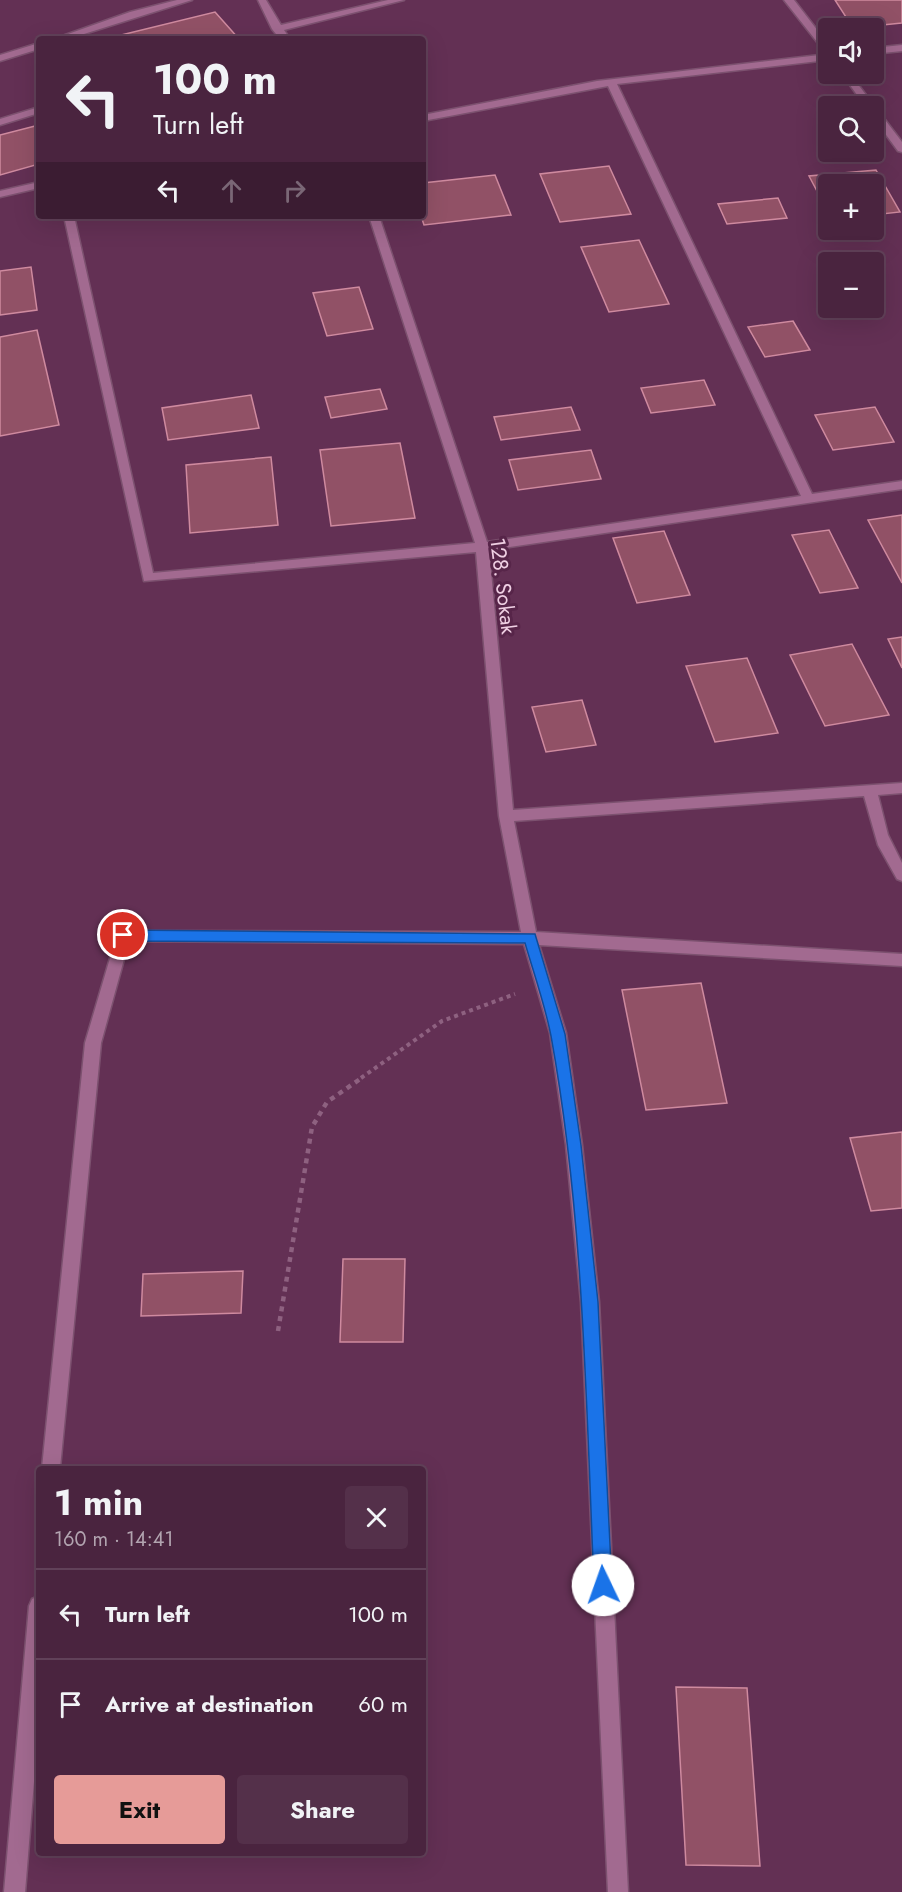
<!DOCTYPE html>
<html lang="en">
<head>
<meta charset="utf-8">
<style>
	:root { --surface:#4a243f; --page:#54304a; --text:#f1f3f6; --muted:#b2a4b0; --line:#614159; --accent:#e69b98 }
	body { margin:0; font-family:Jost,sans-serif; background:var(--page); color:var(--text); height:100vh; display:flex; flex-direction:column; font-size:22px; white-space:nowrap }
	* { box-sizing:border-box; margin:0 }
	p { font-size:20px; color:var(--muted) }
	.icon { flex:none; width:33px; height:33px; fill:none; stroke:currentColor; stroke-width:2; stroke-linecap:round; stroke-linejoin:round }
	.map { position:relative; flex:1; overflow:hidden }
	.drawer { position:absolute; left:36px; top:1466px; width:390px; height:390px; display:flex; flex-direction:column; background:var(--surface); border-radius:6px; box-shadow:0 6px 24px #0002,0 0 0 2px var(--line) }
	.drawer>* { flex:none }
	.top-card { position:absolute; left:36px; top:36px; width:390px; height:183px; border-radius:6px; box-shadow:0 6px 24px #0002,0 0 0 2px var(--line); background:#4a243f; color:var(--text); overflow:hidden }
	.controls { position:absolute; left:818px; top:18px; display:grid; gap:12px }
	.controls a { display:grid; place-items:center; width:66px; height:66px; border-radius:6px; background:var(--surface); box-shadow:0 6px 24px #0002,0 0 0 2px var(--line); font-size:30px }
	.pin { position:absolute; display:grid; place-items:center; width:51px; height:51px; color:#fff; margin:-26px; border:3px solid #fff; border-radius:50%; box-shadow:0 2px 6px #0007 }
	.me { position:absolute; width:66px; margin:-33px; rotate:357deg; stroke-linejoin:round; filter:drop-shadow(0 0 4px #0008) }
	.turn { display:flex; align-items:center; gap:21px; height:126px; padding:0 18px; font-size:27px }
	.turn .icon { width:78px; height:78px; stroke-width:2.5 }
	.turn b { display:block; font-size:42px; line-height:51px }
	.lanes { display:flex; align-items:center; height:57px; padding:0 18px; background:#0003; justify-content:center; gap:30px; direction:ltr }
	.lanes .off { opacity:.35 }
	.round { display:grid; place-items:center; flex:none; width:63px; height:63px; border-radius:6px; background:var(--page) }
	.headline { display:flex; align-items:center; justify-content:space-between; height:102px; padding:0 18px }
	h1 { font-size:36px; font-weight:700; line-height:45px }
	.primary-button { display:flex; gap:12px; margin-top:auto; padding:12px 18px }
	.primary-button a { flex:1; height:69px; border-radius:6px; background:var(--accent); color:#111; font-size:24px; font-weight:700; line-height:69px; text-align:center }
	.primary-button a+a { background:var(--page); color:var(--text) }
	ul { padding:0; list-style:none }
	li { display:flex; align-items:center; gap:18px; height:90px; padding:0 18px; border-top:2px solid var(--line) }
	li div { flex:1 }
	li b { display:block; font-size:22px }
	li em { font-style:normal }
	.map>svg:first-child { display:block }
	.building { fill:#915166; stroke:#cf8a9f; stroke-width:1.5 }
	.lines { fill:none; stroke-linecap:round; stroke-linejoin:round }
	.street-casing { stroke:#7c516f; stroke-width:3 }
	.path-far1 { stroke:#8e6180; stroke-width:4; stroke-dasharray:4 4; stroke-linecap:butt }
	.path { stroke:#8e6180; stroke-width:4.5; stroke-dasharray:5 5; stroke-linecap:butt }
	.street { fill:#a26a90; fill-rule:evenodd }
	.route { fill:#1a73e8; stroke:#114b97; stroke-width:1.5 }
	.labels { text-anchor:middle; stroke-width:6; stroke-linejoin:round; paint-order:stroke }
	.street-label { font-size:21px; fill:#efcfe3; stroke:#572549 }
</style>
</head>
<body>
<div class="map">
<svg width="902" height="1892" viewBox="0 0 902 1892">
	<rect width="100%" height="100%" fill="#633054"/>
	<path class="building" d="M835 0H902V23L853 28Z
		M215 12 239 39 113 37Z
		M39 125V164L0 175V135Z
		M609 166 631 214 560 222 540 174Z
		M876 170 900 212 873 215V184H828V212L809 176Z
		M495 175 511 215 424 225 421 216 423 183Z
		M778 198 787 218 727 224 718 204Z
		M639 240 669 304 609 312 581 247Z
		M31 267 37 310 0 315V271Z
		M359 287 373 329 327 336 313 293Z
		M793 321 810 350 765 357 748 327Z
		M37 330 59 425 0 436V337Z
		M704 380 715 405 651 413 641 388Z
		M380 389 387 409 331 418 325 397Z
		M251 395 259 428 168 440 162 408Z
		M571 407 580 430 501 440 494 417Z
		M875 407 894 442 833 450 815 415Z
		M400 443 415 518 331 526 320 450Z
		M591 450 601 479 518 490 509 460Z
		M271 457 278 525 190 533 186 465Z
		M902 515V583L868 520Z
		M829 530 858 588 820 593 792 535Z
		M664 531 690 595 637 603 613 538Z
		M902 637V668L888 639Z
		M852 644 889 715 825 726 790 655Z
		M747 658 778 733 715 742 686 666Z
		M582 700 596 745 546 752 532 707Z
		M701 983 727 1103 646 1110 622 990Z
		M902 1132V1208L871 1211 850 1138Z
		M343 1259H405L403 1342H340Z
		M243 1271 241 1313 141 1316 143 1274Z
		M676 1687 747 1688 760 1866 686 1865Z"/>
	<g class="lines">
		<defs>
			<path id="street" d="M177 0H192L68 39H54L130 12Z
				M258 0H266L281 25 388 0H404L284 30 290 39H280L272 29Z
				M784 0H794L828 44V53L825 52Z
				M39 43V49L0 61V55Z
				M902 45V51L873 54V48Z
				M828 54V60L617 84 812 494 902 481V489L489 550 513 810 902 783V793L878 795 888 835 902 863V881L897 879 878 845 864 796 514 821 536 932 902 954V966L539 945 566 1033 582 1145 599 1302 628 1892H608L581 1302 566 1145 550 1033 524 944 129 941 101 1043 60 1468H42L85 1043 118 931 521 932 499 816 476 552 144 581 64 216H74L153 573 475 543 369 216H379L487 542 801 496 608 86 423 121V115L597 81Z
				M842 74H850L902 142V152L898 151 873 117V106H865Z
				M39 107V113L0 125V119Z
				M39 182V188L0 197V191Z
				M39 1596V1720L25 1892H4L29 1606 32 1599Z"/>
		</defs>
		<use href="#street" class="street-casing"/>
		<path class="path-far1" d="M361 1078 442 1021 515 994"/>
		<path class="path" d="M278 1331 312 1127 327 1102 363 1077"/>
		<use href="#street" class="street"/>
	</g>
	<path class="route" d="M123 930 535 934 565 1034 581 1145 598 1302 612 1585 609 1591 603 1594 597 1591 594 1585C586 1402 584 1217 551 1036 545 1005 534 974 525 943L123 941 116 935Z"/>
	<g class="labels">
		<g class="street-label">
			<text transform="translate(503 586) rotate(83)" y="7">128. Sokak</text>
		</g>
	</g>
</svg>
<div class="controls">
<a><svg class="icon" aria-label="sound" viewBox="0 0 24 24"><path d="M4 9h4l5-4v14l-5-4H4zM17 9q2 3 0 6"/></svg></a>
<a><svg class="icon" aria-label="search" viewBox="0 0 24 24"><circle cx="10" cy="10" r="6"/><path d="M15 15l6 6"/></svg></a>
<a>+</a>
<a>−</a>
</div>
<div class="pin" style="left:123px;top:935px;background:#d93025"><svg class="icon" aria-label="arrive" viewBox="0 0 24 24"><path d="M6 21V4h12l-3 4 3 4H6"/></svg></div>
<svg class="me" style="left:603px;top:1585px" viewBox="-20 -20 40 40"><circle r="19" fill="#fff"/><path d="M0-13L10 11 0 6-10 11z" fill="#1a73e8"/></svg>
<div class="top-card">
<div class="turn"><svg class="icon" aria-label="left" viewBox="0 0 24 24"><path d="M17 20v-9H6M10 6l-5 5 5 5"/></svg><div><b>100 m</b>Turn left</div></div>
<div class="lanes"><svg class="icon" aria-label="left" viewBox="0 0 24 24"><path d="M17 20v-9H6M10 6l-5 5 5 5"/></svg><svg class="icon off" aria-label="ahead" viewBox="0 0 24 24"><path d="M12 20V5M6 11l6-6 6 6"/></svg><svg class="icon off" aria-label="right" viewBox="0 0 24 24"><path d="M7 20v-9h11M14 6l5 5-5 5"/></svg></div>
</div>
<section class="drawer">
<div class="headline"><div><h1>1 min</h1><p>160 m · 14:41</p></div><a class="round"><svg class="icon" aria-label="close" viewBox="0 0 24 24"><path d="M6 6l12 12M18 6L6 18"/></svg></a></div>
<ul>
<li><svg class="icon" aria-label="left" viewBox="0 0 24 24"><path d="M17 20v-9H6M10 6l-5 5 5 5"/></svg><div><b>Turn left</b></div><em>100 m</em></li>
<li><svg class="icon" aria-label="arrive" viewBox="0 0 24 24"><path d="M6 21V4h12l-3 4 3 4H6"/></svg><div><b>Arrive at destination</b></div><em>60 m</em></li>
</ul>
<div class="primary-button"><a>Exit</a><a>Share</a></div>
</section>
</div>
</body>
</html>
